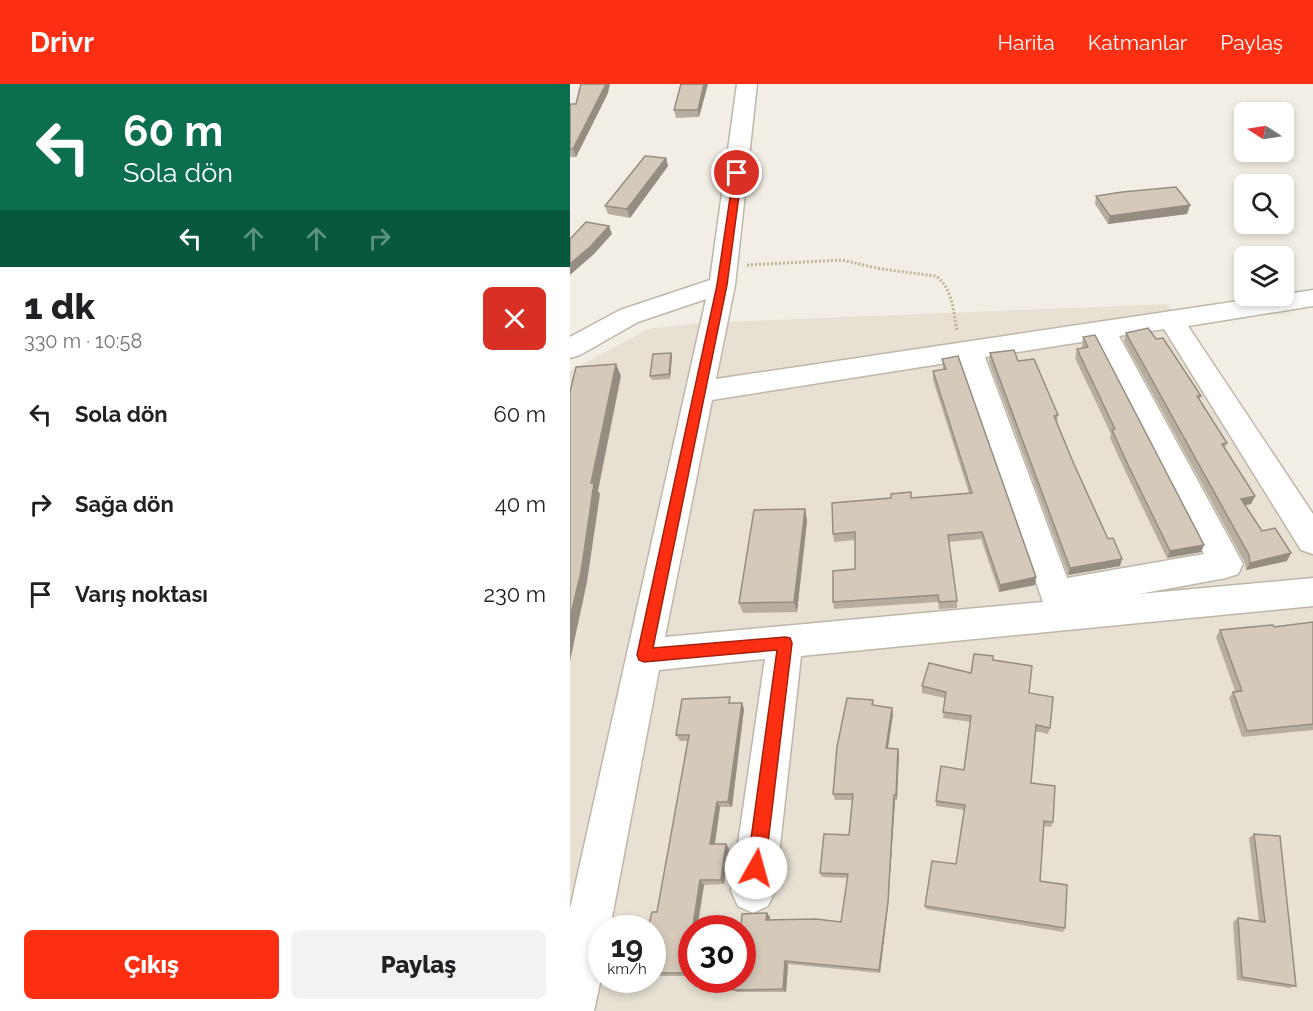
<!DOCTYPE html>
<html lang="tr">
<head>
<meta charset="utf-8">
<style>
	:root { --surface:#fff; --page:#f2f2f2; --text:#202124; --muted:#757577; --accent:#fd2f12 }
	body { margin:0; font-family:Raleway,sans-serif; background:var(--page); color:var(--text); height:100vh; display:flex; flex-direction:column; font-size:22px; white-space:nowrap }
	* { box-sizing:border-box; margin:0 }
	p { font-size:20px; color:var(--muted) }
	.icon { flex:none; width:33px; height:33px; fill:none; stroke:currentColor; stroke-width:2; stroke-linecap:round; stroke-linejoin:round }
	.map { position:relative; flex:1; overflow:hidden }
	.panel { display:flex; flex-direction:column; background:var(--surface); width:570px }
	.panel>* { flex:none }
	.top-card { background:#0b6e4f; color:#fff; overflow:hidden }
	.needle { width:39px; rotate:282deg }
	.fabs { position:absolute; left:664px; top:18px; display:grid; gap:12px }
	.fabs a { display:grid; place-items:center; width:60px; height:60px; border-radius:9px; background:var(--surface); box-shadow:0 3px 9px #0003; font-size:30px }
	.speed { position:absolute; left:18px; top:831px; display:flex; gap:12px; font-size:30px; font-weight:700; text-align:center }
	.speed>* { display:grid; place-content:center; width:78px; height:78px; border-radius:50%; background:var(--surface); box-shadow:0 3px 9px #0003; line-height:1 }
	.speed small { font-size:15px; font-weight:400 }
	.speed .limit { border:9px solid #d22; background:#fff; color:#111 }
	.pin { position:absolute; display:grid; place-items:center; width:51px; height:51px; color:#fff; margin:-26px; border:3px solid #fff; border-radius:50%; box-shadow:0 2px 6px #0007 }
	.me { position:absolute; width:66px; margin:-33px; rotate:7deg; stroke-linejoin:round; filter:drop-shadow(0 0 4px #0008) }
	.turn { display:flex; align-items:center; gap:21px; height:126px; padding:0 24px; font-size:27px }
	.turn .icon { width:78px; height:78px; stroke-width:2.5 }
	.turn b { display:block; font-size:42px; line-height:51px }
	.lanes { display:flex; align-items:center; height:57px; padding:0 24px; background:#0003; justify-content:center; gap:30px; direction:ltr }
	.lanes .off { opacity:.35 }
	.round { display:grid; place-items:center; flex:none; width:63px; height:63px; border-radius:9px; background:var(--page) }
	.overview { display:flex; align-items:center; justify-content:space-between; height:102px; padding:0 24px }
	h1 { font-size:36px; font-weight:800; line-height:45px }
	.cta { display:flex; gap:12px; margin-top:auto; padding:12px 24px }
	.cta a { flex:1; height:69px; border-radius:9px; background:var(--accent); color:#fff; font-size:24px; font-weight:800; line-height:69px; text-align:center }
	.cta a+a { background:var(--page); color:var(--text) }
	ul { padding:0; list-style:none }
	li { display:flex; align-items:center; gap:18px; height:90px; padding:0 24px }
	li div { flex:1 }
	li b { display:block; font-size:22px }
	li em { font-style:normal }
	header { display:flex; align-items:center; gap:36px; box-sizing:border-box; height:84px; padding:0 30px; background:var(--accent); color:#fff }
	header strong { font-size:28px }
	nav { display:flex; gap:33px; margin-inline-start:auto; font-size:21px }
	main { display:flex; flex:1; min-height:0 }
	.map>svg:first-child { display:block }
	.residential { fill:#e7e0d3; fill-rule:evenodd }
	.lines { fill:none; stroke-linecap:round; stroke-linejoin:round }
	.minor-casing { stroke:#beb6a8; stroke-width:3 }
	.path { stroke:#c0b199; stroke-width:3; stroke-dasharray:2 2; stroke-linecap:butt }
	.minor { fill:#fff; fill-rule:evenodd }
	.wall { fill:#b7aea0 }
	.shaded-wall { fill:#958d82 }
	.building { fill:#d5caba; stroke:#958d82; stroke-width:1.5 }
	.route { fill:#fd2f12; stroke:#a41f0c; stroke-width:1.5 }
</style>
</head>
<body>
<header>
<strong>Drivr</strong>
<nav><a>Harita</a><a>Katmanlar</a><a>Paylaş</a></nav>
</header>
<main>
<section class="panel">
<div class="top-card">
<div class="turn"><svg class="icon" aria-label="left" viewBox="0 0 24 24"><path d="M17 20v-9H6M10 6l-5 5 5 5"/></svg><div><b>60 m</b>Sola dön</div></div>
<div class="lanes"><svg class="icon" aria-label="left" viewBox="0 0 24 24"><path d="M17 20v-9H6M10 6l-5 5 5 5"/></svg><svg class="icon off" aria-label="ahead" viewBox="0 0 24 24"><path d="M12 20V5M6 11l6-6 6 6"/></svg><svg class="icon off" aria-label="ahead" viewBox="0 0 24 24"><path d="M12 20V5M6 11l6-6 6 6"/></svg><svg class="icon off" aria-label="right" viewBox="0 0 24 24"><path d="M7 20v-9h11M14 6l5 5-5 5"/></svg></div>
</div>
<div class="overview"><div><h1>1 dk</h1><p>330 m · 10:58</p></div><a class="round" style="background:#d93025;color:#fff"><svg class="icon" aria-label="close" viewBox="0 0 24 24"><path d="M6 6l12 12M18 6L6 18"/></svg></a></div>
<ul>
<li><svg class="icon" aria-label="left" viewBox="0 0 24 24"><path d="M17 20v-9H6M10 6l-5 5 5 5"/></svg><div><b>Sola dön</b></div><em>60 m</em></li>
<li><svg class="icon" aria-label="right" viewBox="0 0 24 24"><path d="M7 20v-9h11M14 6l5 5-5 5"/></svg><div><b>Sağa dön</b></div><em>40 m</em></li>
<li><svg class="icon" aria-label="arrive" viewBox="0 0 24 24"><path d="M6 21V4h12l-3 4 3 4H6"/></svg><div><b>Varış noktası</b></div><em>230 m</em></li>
</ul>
<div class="cta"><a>Çıkış</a><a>Paylaş</a></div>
</section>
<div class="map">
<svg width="743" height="927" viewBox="0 0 743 927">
	<rect width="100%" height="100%" fill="#f3eee5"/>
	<path class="residential" d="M598 220 743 452V927H0V287L78 245 129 239ZM32 844H82V896H32ZM122 844H172V896H122Z"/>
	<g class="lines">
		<defs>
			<path id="minor" d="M167 0H187L165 201 146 295 743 206V222L618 242 743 430V470L731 466 594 245 549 252 673 480 668 490 656 494 569 510 743 494V522L231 572 205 807 198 822 183 829 168 822 161 807 195 575 89 586 40 844H32V890L24 927H0V825L136 215 68 238 10 271 0 274V253L50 226 140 196ZM524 256 634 470 497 494 415 273ZM389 277 473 518 95 553 142 316Z"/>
		</defs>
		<use href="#minor" class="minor-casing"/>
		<path class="path" d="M177 181 272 176 311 185 366 192C383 205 383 227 387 247"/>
		<use href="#minor" class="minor"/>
	</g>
	<path class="wall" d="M138 0 129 33 106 34 104 26Z
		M38 9 6 73H0V20H6Z
		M96 74 98 82 60 134 38 130 35 122Z
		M526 112 620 121 617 130 538 140 525 120Z
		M556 249 586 255 631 312 629 316 657 359 655 364 685 412 681 420 675 421 692 447 717 477 676 486 675 479 554 257Z
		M513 253 634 461 631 468 597 474 557 391 540 354 541 350 505 274 507 265 513 264 512 262Z
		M101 269 102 273 100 295 82 296 80 292Z
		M420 269 448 277 488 331 487 339 503 378 538 455 552 475 550 482 498 491 419 278Z
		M372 275 466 493 465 501 429 508 411 455 379 458 387 517V524L369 525 368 518 264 525 263 518 285 485V456L264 458 263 450 341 414 399 409 363 296V287L373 286Z
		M235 425 237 437 227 528 173 529 169 519Z
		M743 538V646L672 653 659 614 663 608 665 607 646 553 650 546 704 543Z
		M423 576 459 609 480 644 478 650 465 647 461 699 483 738 481 743 474 742 470 797 495 844 493 848 356 825 355 822 386 780 395 726 366 722V717L394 686 401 638 373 634 375 614 352 609V602L401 589Z
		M303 616 304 622 322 624 323 630 318 664 328 665 329 670 327 716H325L318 822 310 889 218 880 216 908H167L163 906 172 896 122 844V892H82V844L87 828 118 657H110L106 651 163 619H172L174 625 162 723H150L145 760 159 764 154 800 134 801 128 841 171 842 200 833 199 836 271 838 278 794 252 793 250 789 279 751 283 716H265L263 710Z
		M684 750 726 902 720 904 667 896 663 838 668 834 689 837 679 754Z"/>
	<path class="shaded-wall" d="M36 0H40L38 9 6 73 3 65Z
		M134 0H138L129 33 128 26Z
		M96 74 98 82 60 134 57 125Z
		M620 121 617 130 538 140 540 132Z
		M39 142 42 150 24 170 0 191V180Z
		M101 269 102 273 100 295 99 290Z
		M46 280 51 292 28 407 30 410 17 498 0 577V534L21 399Z
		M685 412 681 420 667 423 671 415Z
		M235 425 237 437 227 528 224 518Z
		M634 461 631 468 597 474 600 467Z
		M721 469 717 477 676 486 680 479Z
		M552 475 550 482 498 491 500 484Z
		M466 493 465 501 429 508 430 501Z
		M172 619 174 625 162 723 158 718Z
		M322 624 323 630 317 670 316 664Z
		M328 665 329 670 327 716 326 711Z
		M324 711 325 716 318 822 310 889 309 886Z
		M147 718 150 723 144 765 140 760Z
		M156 760 159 764 154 800 151 796Z
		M130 796 134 801 127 844 123 841Z
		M197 829 200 833 199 840 196 836Z
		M215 877 218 880 216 908 213 905Z"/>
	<path class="building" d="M11 0H36L3 65H0V20H6Z
		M111 0H134L128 26H104Z
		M75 72 96 74 57 125 35 122Z
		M606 103 620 121 540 132 526 112 552 108Z
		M16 138 39 142 21 162 0 180V155Z
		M578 244 586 255 593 254 631 312H627L657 359 652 360 685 412 671 415 692 447 705 444 721 469 680 479 679 471 556 249Z
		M525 251 634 461 600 467 559 383 542 346 545 345 507 265 518 263 513 253Z
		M444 266 448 277 464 275 488 331 484 332 503 378 538 455 543 454 552 475 500 484 420 269Z
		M101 269 99 290 80 292 83 270Z
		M388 272 466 493 430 501 412 448 378 451 387 517 369 518 368 511 263 518V487L285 485V448L263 450 262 419 321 414V410L341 408V414L402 409 363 287 376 285 372 275Z
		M46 280 21 399H24L11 488 0 534V308L6 283Z
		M235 425 224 518 169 519 184 426Z
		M743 538V640L677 647 663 608 672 607 650 546 703 541 704 543Z
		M404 570 423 572V576L462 582 459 609 483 613 480 644 466 641 461 699 485 702 483 738 474 737 470 797 497 801 495 844 355 822 362 777 386 780 395 721 366 717 371 682 394 686 401 632 373 628 376 608 352 602 359 579 401 589Z
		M160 613 159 619H172L158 718H147L140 760H156L151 796H130L123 841 171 842 172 830 197 829 196 836 246 835 271 838 278 790 250 789 254 750 279 751 283 710H263L267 663 277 614 303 616 302 621 322 624 316 664 328 665 326 711H324L318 818 309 886 215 877 213 905 163 906 164 896H172V844H122V889H82V844H78L82 828H87L119 651H106L112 615Z
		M684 750 710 752 726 902 672 893 668 834 695 838Z"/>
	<path class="route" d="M164 87 172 89 157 201 83 564 215 553 220 554 222 559 195 784 192 791 186 793 180 791 177 784 207 566 74 578 69 576 67 571 147 201Z"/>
</svg>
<div class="fabs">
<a><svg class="needle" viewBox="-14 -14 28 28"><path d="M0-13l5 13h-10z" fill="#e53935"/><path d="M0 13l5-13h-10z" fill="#757577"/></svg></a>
<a><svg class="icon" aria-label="search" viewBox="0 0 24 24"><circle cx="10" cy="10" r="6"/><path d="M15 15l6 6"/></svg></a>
<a><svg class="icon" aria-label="layers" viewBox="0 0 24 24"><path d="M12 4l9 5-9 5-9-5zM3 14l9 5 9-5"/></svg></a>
</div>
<div class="speed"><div>19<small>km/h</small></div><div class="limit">30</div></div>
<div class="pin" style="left:167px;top:89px;background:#d93025"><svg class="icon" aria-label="arrive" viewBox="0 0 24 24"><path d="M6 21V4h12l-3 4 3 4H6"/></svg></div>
<svg class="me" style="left:186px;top:784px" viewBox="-20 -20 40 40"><circle r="19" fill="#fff"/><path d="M0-13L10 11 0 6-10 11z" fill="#fd2f12"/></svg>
</div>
</main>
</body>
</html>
